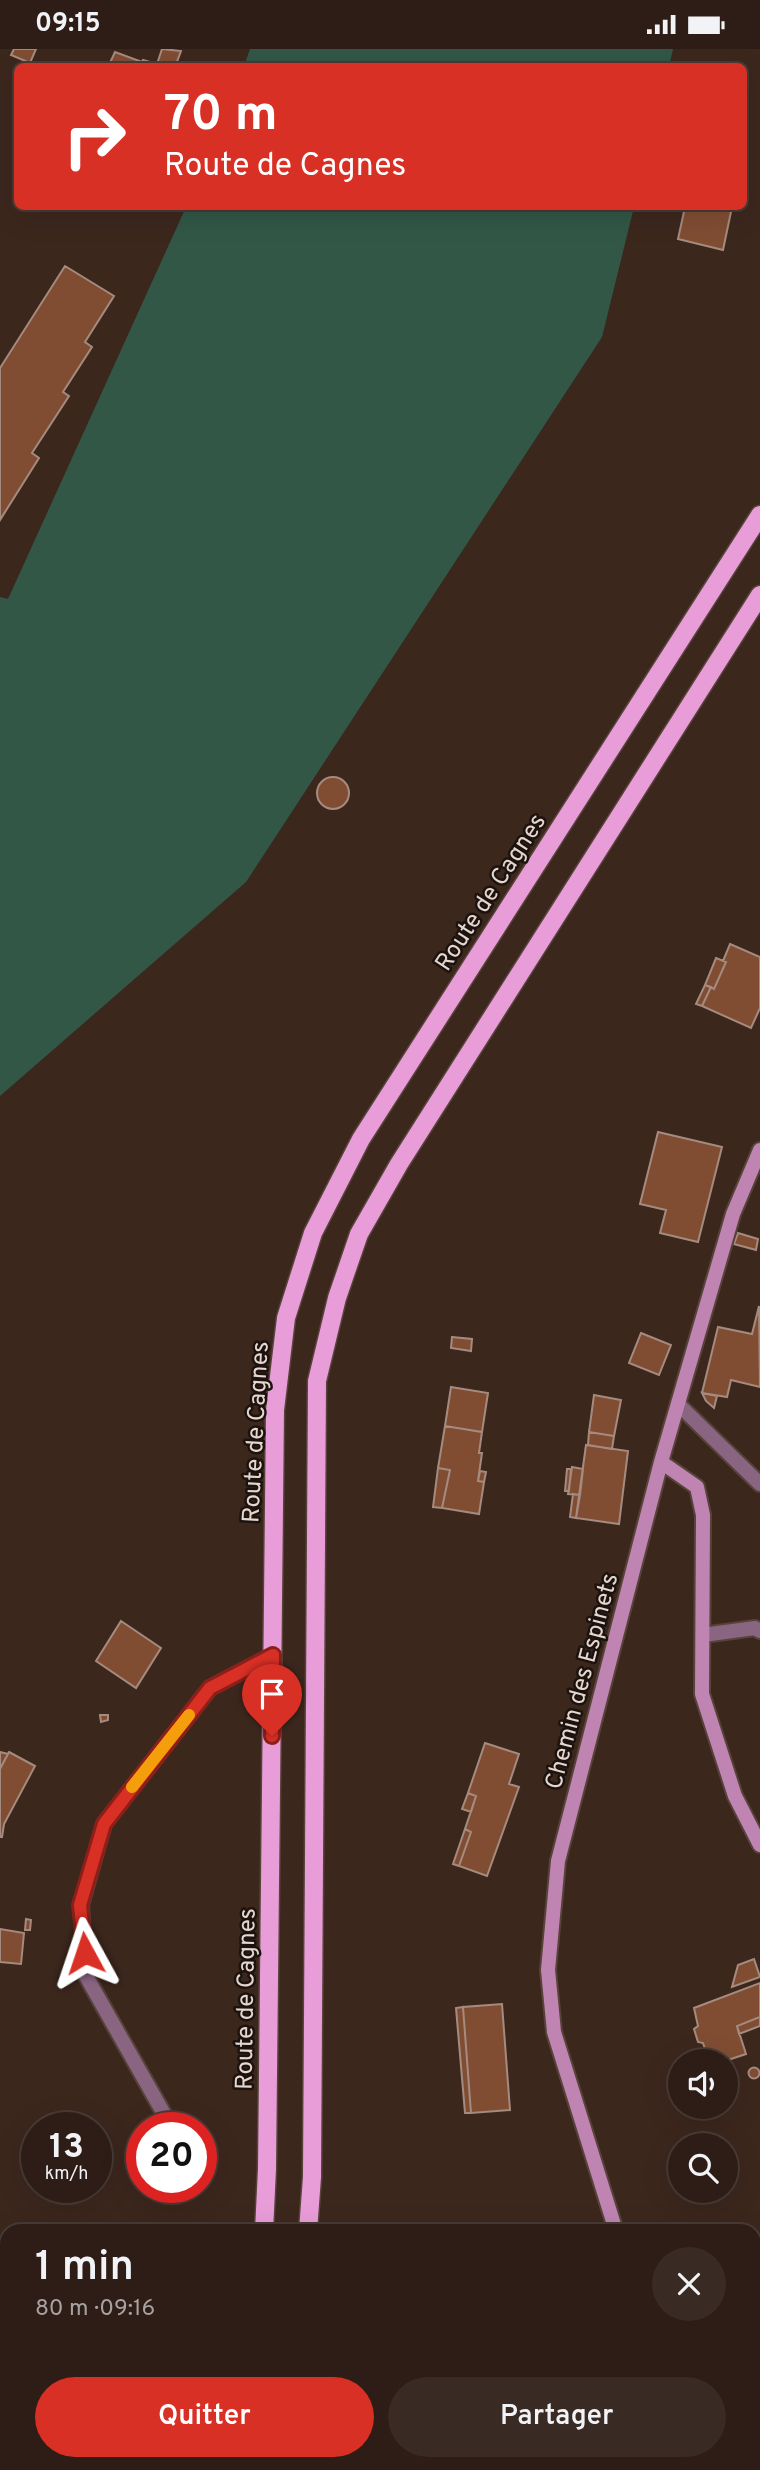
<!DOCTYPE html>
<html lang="fr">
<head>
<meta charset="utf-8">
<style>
	:root { --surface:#2d1d16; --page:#392a23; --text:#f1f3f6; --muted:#a7a2a1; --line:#483b35; --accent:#d93025 }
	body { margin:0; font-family:Overpass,sans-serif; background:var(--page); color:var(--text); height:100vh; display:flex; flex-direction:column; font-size:26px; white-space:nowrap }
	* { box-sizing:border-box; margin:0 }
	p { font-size:23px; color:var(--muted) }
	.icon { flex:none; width:38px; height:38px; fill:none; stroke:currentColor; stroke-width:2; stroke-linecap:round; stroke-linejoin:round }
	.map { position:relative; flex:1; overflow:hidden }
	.sheet { position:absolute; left:0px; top:2175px; width:761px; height:247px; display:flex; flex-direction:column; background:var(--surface); border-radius:21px 21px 0 0; box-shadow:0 7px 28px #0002,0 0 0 2px var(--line) }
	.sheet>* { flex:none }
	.hud { position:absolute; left:14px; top:14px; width:733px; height:147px; border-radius:10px; box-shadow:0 7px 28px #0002,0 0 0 2px var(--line); background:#d93025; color:#fff; overflow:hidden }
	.tools { position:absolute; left:668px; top:2000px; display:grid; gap:14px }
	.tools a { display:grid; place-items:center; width:70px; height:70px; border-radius:50%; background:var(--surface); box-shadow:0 7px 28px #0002,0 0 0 2px var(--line); font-size:35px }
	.speed { position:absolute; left:21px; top:2063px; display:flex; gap:14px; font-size:35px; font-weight:700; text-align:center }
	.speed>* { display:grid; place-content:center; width:91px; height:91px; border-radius:50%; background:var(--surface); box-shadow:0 7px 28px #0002,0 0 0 2px var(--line); line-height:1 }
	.speed small { font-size:18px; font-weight:400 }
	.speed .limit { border:10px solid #d22; background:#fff; color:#111 }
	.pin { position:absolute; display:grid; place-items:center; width:60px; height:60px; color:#fff; margin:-72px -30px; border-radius:50% 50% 50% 0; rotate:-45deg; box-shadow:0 0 7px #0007 }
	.pin .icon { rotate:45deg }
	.me { position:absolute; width:77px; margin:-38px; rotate:355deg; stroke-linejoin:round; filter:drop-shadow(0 0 5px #0008) }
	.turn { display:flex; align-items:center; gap:24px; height:147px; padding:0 35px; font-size:32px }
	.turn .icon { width:91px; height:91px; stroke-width:2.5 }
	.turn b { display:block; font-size:49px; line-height:60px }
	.round { display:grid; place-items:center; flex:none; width:74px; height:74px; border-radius:37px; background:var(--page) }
	.headline { display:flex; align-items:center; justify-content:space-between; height:119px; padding:0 35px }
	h1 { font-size:42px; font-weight:600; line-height:52px }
	.button { display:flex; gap:14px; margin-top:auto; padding:14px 35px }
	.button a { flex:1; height:80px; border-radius:42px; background:var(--accent); color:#fff; font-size:28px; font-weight:600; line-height:80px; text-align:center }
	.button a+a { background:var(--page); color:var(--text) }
	.status { display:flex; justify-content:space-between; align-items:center; height:49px; padding:0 35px; background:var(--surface); direction:ltr }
	.status svg { height:19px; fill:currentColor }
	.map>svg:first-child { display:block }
	.green { fill:#325747 }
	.building { fill:#804d33; stroke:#a58b7f; stroke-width:2 }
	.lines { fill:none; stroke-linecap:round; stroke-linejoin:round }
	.lane-casing { stroke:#57433a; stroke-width:18 }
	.street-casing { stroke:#57433a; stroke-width:18 }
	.secondary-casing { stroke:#57433a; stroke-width:18 }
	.primary-casing { stroke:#57433a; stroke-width:21 }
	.lane { stroke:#8a6582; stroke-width:14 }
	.street { stroke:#8a6582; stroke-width:14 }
	.secondary { stroke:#bf84b2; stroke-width:14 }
	.primary { stroke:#e89cd8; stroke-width:18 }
	.route-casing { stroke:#8d1f18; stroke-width:18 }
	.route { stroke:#d93025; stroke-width:12 }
	.slow { stroke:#f59e0b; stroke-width:12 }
	.labels { text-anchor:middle; stroke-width:5; stroke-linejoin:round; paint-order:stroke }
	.street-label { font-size:24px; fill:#e5d7d0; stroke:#1c120e }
</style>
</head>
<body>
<div class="status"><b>09:15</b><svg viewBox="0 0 49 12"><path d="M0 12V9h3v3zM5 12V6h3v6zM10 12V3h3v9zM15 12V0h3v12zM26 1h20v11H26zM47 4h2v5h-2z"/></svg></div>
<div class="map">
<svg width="760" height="2421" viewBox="0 0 760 2421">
	<rect width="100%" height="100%" fill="#3c271d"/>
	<path class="green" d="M250 0H673L669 18 244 17Z
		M186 158H634L602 288 246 833 0 1047V548L8 550Z
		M760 2378V2421H715L721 2415H754V2383Z"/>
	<path class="building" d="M14 0H36L30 14 11 6Z
		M162 0 181 2 175 18H108L115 3 142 13 143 11 157 15Z
		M685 158H732L723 201 678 190Z
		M65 217 114 247 85 293 92 298 63 343 69 347 32 404 39 409 0 471V319Z
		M317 744a16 16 0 1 1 32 0a16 16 0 1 1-32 0Z
		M730 895 760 908V959L751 979 702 957 711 938 714 940 726 913 723 912Z
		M716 909 726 913 714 940 705 936Z
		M705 936 711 938 702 957 696 955Z
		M658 1083 722 1098 698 1193 660 1184 666 1161 640 1155Z
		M738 1184 758 1190 756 1201 734 1195Z
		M759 1257 760 1338 731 1331 727 1348 702 1344 718 1278 752 1285Z
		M641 1284 671 1296 659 1326 629 1314Z
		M452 1288 472 1290 471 1302 451 1299Z
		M451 1338 488 1344 482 1383 445 1377Z
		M702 1344 717 1347 714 1359 706 1352Z
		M594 1346 621 1351 614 1387 589 1383Z
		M445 1377 482 1383 479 1404H482L478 1432 484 1433 479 1465 442 1459 450 1421 438 1419Z
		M589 1383 614 1387 612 1400 588 1396Z
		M586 1396 628 1402 619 1475 576 1469Z
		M572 1418 583 1420 580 1446 568 1445Z
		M438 1419 450 1421 442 1459 433 1458Z
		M567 1420H571L569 1442H565Z
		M480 1422 486 1423 484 1433 478 1432Z
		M573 1445 580 1446 576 1469 570 1468Z
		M121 1572 161 1599 136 1639 96 1612Z
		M100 1666H108V1671L101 1673Z
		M485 1694 519 1705 509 1735 519 1738 487 1827 459 1817 471 1783 465 1780 476 1747 468 1744Z
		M0 1703 8 1705 0 1720Z
		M9 1703 35 1717 4 1775 2 1788H0V1720Z
		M468 1744 476 1747 471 1763 462 1760Z
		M465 1780 471 1783 459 1817 453 1815Z
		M26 1870 31 1871 30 1881H25Z
		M0 1880 24 1884 21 1915 0 1913Z
		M754 1910 760 1928 732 1938 738 1916Z
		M760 1934V1968L737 1977 746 2005 725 2012H709L703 1994 698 1993 694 1980 698 1977 694 1959Z
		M502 1955 510 2061 471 2064 463 1958Z
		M463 1958 471 2064H465L456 1959Z
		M760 1968V1977L739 1985 737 1977Z
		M748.5 2024a5.5 5.5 0 1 1 11 0a5.5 5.5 0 1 1-11 0Z"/>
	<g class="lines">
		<defs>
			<path id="lane" d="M703 1586 755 1579 760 1582
				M172 2079 86 1927 81 1856 104 1775 210 1639 273 1606"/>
			<path id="street" d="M678 1355 760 1435"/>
			<path id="secondary" d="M661 1413 697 1438 703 1466 702 1645 735 1747 760 1796
				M616 2182 554 1983 548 1921 558 1812 661 1413 733 1165 760 1101
				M659 2421 661 2415"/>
			<path id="primary" d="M264 2182 267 2120 275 1361 286 1269 313 1184 361 1090 760 466
				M308 2182 312 2128 317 1332 337 1249 359 1185 399 1115 760 546
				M182 2421 186 2415
				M232 2421 236 2415"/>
		</defs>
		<use href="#lane" class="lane-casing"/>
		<use href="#street" class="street-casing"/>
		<use href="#secondary" class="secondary-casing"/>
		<use href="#primary" class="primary-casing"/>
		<use href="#lane" class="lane"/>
		<use href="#street" class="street"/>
		<use href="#secondary" class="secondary"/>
		<use href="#primary" class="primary"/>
	</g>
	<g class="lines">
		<defs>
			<path id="route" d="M85 1904 80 1856 104 1775 210 1639 273 1606 272 1687"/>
		</defs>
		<use href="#route" class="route-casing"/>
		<use href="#route" class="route"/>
		<path class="slow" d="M132 1738 189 1666"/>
	</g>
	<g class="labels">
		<g class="street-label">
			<text transform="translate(490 843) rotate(-57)" y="8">Route de Cagnes</text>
			<text transform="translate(255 1383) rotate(-87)" y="8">Route de Cagnes</text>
			<text transform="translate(581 1632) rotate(-75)" y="8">Chemin des Espinets</text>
			<text transform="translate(245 1950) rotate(-89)" y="8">Route de Cagnes</text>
		</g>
	</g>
</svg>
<div class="tools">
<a><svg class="icon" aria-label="sound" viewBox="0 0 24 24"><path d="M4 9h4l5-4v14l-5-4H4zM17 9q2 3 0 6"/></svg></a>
<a><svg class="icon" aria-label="search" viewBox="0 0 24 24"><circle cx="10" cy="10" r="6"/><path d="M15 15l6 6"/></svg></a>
</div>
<div class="speed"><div>13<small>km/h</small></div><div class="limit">20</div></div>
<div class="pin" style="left:272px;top:1687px;background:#d93025"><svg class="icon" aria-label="arrive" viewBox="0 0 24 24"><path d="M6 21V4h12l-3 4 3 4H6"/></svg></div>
<svg class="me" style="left:85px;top:1904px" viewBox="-20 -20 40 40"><path d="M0-17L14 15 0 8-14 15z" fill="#d93025" stroke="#fff" stroke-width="4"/></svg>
<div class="hud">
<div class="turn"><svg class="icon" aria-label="right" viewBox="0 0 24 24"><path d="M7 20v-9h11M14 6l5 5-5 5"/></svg><div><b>70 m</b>Route de Cagnes</div></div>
</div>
<section class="sheet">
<div class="headline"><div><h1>1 min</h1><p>80 m · 09:16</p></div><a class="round"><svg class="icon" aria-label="close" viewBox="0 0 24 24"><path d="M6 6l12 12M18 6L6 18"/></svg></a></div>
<div class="button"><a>Quitter</a><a>Partager</a></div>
</section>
</div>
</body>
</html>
